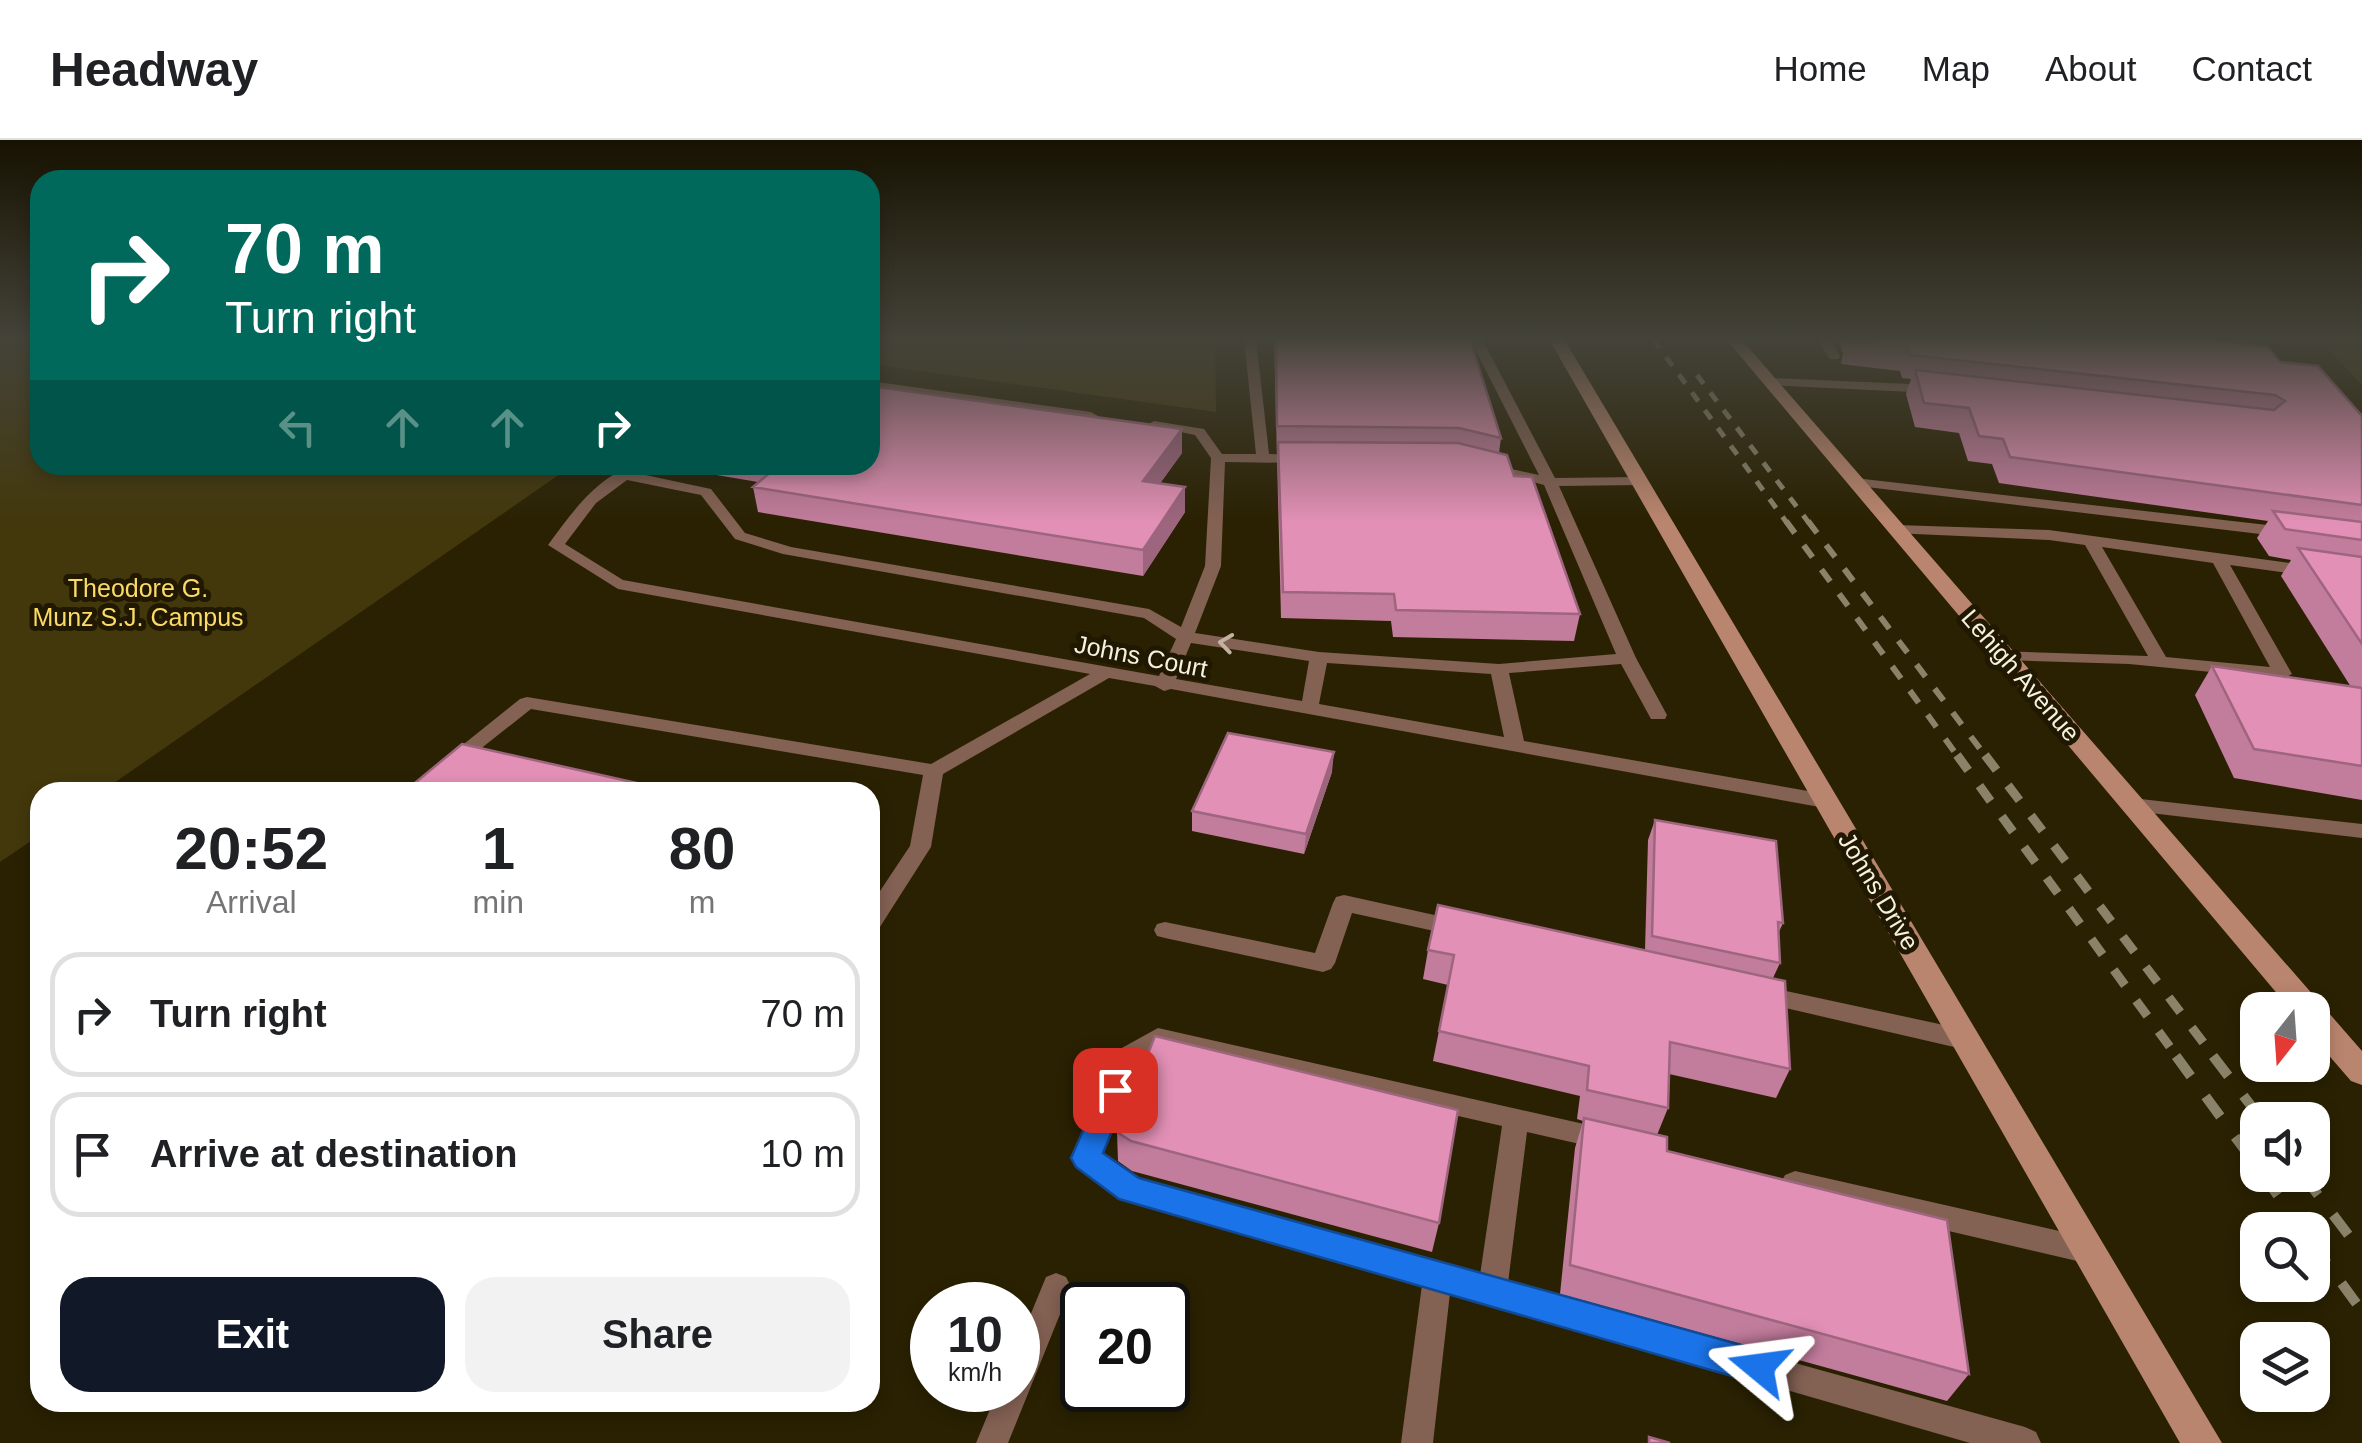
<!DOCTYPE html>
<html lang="en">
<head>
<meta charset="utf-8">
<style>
	:root { --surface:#fff; --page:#f2f2f2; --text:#202124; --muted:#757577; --line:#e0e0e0; --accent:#111827 }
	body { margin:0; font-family:Helvetica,sans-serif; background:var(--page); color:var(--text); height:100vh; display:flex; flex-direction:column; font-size:38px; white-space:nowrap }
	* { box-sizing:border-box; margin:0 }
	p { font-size:32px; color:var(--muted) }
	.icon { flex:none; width:55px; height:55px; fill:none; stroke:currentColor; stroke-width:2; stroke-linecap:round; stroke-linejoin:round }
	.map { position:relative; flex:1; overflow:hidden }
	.details { position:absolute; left:30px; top:642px; width:850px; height:630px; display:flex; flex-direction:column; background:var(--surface); border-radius:30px; box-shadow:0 5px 15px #0003 }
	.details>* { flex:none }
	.top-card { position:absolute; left:30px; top:30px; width:850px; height:305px; border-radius:30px; box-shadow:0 5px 15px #0003; background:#00695c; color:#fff; overflow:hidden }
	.needle { width:65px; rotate:197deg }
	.buttons { position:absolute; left:2240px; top:852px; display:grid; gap:20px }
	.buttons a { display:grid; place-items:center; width:90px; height:90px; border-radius:20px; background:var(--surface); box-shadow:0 5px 15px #0003; font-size:50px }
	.speed { position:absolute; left:910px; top:1142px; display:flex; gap:20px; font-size:50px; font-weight:700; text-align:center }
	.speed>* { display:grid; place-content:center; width:130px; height:130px; border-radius:50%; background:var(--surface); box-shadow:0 5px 15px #0003; line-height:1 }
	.speed small { font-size:25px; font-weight:400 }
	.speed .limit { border:5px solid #111; border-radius:15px; background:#fff; color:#111 }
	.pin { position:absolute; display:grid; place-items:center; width:85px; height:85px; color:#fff; margin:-42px; border-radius:20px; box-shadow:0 5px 15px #0006 }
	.me { position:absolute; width:110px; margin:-55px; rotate:286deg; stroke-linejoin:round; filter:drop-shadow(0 0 8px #0008) }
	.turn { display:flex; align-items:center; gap:35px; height:210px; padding:0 30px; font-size:45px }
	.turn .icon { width:130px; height:130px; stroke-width:2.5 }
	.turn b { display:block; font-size:70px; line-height:85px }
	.lanes { display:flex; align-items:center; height:95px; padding:0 30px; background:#0003; justify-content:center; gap:50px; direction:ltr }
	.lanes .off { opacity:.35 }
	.eta { display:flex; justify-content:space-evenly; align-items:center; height:170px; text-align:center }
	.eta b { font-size:60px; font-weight:800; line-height:70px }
	.cta { display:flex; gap:20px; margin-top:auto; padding:20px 30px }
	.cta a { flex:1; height:115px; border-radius:30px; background:var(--accent); color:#fff; font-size:40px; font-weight:800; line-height:115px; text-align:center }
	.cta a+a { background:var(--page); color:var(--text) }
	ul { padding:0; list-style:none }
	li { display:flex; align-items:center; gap:30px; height:125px; margin:0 20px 15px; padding:0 10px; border:5px solid var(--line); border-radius:30px }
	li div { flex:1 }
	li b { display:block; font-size:38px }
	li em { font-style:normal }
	header { display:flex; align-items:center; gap:60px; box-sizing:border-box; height:140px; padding:0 50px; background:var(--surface); border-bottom:2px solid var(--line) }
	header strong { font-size:48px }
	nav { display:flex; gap:55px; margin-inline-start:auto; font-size:35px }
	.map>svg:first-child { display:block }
	.green { fill:#43380c }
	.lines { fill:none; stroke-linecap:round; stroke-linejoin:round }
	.lane { fill:#836153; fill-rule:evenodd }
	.secondary { fill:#ba856e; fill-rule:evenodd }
	.rail-far3 { stroke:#8a836a; stroke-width:5; stroke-dasharray:11 11; stroke-linecap:butt }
	.rail-far2 { stroke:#8a836a; stroke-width:6; stroke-dasharray:15 15; stroke-linecap:butt }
	.rail-far1 { stroke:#8a836a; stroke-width:9; stroke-dasharray:19 19; stroke-linecap:butt }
	.rail { stroke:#8a836a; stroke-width:10; stroke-dasharray:25 25; stroke-linecap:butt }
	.wall { fill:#c27c9c }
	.shaded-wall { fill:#9e657f }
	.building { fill:#e290b5; stroke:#9e657f; stroke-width:2.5 }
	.oneway { stroke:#c3b1a1 }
	.route { fill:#1a73e8; stroke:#114b97; stroke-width:2.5 }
	.labels { text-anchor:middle; stroke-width:10; stroke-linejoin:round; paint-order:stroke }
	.park-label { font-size:25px; fill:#fcda67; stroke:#201800 }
	.street-label { font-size:25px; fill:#f7f2e0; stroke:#201800 }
</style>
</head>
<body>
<header>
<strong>Headway</strong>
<nav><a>Home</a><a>Map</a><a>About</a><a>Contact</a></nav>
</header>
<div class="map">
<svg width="2362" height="1303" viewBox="0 0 2362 1303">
	<rect width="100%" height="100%" fill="#2a2102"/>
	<path class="green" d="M0 199H40V325H573L101 652H40V695L0 722Z
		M870 199H1215L1216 272 870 224Z
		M2319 199H2362V245Z"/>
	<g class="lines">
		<path class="lane" d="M1244 199H1256L1269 314 1300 315 1307 319 1300 323 1225 322 1221 426 1195 493 1319 512 1499 524 1616 514 1544 345 1482 328 1489 324 1539 335 1470 199H1482L1555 338 1639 337 1646 341 1639 345 1559 346 1636 518 1667 575 1665 579H1651L1621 524 1509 533 1524 601 1825 654 1832 656 1835 661 1832 666 1825 668 1171 549 1164 551 1155 546 1109 538 943 634 931 707 878 790 870 792V766L910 706 923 635 531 569 426 652H404L520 559 527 557 931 624 1090 534 618 449 548 405C571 374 604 325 646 325L636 333 711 349 745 393 791 407 1149 469 1181 487 1205 426 1211 318 1195 295 1147 285 1154 281 1204 289 1222 314H1256ZM627 340 701 355 735 399 783 414 1144 478 1176 499 1159 536 623 440 565 404 596 363ZM1191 503 1309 521 1302 561 1176 539ZM1327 523 1491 534 1504 597 1319 564Z
			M1817 199H1829L1840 216 1838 219H1830Z
			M1770 238 1933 245 1939 249 1933 253 1766 245V239Z
			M870 241 1091 272 1098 276 1091 280 870 249Z
			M1855 338 2285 387 2293 392 2285 397 1850 345V339Z
			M1897 385 2049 390 2362 433V443L2230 425 2292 534 2283 539 2129 524 2004 520 1998 519 1995 515 1998 511 2148 516 2085 405 2049 400 1892 393 1889 390ZM2102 407 2213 423 2270 527 2166 517Z
			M2132 658 2362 684V698L2125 670 2122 665Z
			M1344 755 1457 780 1465 782 1468 788 1465 794 1457 796 1352 773 1335 823 1331 829 1323 832 1165 798 1157 796 1154 790 1157 784 1165 782 1315 813 1333 763 1336 757Z
			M1763 846 1967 890 1976 893 1979 900 1976 907 1967 910 1755 861 1751 855 1755 849Z
			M1158 888 1615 991 1619 999 1615 1007 1606 1010 1527 992 1508 1143 2025 1287 2036 1292 2041 1303H1970L1450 1153 1433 1303H1401L1422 1145 1130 1061 1077 1026 1073 1018 1120 909ZM1161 908 1502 986 1480 1135 1138 1039 1101 1014 1139 922Z
			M1795 1031 2090 1098 2100 1102 2104 1111 2100 1120 2090 1124 1795 1055 1785 1051 1781 1043 1785 1035Z
			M1056 1133 1066 1137 1071 1147 1008 1303H976L998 1250H1018V1205L1046 1137Z"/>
		<path class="secondary" d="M1549 199H1564L2222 1303H2180Z
			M1726 199H1741L2362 911V945L2351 941 2312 896V870H2291Z"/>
		<path class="rail-far3" d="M1653 199 1787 383
			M1697 235 1809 383"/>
		<path class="rail-far2" d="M1786 381 1959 618
			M1808 381 1987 618"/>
		<path class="rail-far1" d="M1957 615 2178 918
			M1985 615 2215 918"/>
		<path class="rail" d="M2176 916 2258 1028
			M2213 916 2262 980
			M2263 1035 2303 1090
			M2303 1035 2362 1113
			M2312 1103 2362 1171"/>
	</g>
	<path class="wall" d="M1274 199H1470L1501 298 1499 313 1514 336 1580 474 1574 501 1393 497 1391 481 1281 478Z
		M1839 199H2250L2247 204 2280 222 2362 276V660L2234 638 2195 555 2212 526 2351 547 2281 436 2291 420 2269 416 2257 398 2268 381 1999 343 1992 324 1968 321 1959 293 1915 287 1906 254 1911 239 1902 238 1900 231 1841 224 1843 214Z
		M1182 313 1160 343 1185 372 1143 436 758 372 753 347 758 342 657 325H870Z
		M1332 632 1304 714 1192 691V671Z
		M1655 680 1783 783 1778 794 1780 823 1773 838 1790 929 1776 958 1669 934 1668 968 1657 995 1667 1011 1969 1234 1947 1261 1560 1154 1575 1008 1583 981 1577 979 1580 956 1433 921 1448 845 1423 839 1428 810H1645L1648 700Z
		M1117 992 1439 1083 1432 1112 1132 1031 1118 1021Z"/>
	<path class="shaded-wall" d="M1182 289V313L1144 366 1143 341Z
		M1185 347V372L1143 436V410Z
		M1334 612 1332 632 1304 714 1306 694Z"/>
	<path class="building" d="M1276 199H1470L1501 298 1459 288 1277 286Z
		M1849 199H2209L2268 207 2280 222 2318 226 2362 276V365L2010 317 2003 299 1979 296 1969 268 1924 263 1915 230 2274 270 2285 261 2275 255 1910 215 1908 207 1849 201Z
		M870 246 1182 289 1143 341 1185 347 1143 410 753 347 779 325H870Z
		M1278 302 1458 303 1507 315 1514 336 1532 337 1580 474 1396 470 1394 454 1283 452Z
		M2273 371 2362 382V400L2285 389Z
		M2298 408 2362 417V504Z
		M2212 526 2362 548V626L2254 609Z
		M1228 593 1334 612 1306 694 1192 671Z
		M462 604 677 652H404Z
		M1655 680 1776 701 1783 783 1778 782 1780 823 1652 796Z
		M1438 765 1785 841 1790 929 1670 902 1668 968 1587 950 1589 926 1439 891 1454 815 1428 810Z
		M1155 896 1458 970 1439 1083 1131 1001 1117 992Z
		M1584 978 1667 997V1011L1947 1080 1969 1234 1570 1125Z
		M1649 1297 1670 1303H1649Z"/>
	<defs><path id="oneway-chevron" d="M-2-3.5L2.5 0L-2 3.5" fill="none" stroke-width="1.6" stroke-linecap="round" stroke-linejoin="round" transform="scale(2.5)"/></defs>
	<use class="oneway" href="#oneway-chevron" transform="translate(1226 503) rotate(-172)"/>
	<linearGradient id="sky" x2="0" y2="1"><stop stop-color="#171201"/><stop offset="0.52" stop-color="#444339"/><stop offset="1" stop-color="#444339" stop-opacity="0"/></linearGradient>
	<rect width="2362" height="382" fill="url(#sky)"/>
	<path class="route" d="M1115 938 1125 941 1129 950 1103 1013 1139 1038 1759 1210 1771 1215 1776 1227 1771 1239 1759 1244 1119 1059 1076 1027 1071 1018 1105 941Z"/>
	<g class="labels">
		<g class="park-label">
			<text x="138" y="457">Theodore G.<tspan x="138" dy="29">Munz S.J. Campus</tspan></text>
		</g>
		<g class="street-label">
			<text transform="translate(1141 516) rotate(11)" y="9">Johns Court</text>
			<text transform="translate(2021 535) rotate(49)" y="9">Lehigh Avenue</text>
			<text transform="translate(1879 751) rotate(59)" y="9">Johns Drive</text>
		</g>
	</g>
</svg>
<div class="buttons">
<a><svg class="needle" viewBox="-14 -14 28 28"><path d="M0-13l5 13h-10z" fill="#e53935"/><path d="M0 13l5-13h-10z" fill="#757577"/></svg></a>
<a><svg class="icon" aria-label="sound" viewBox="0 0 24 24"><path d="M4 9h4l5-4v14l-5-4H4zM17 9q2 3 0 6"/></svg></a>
<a><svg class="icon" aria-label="search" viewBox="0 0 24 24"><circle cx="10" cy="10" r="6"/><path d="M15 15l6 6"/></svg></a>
<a><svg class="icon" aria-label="layers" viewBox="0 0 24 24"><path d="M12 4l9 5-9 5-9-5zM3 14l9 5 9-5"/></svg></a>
</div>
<div class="speed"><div>10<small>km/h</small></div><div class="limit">20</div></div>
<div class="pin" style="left:1115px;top:950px;background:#d93025"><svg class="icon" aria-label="arrive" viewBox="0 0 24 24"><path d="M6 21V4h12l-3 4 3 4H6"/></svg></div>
<svg class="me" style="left:1759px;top:1227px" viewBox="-20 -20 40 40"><path d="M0-17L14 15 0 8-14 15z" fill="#1a73e8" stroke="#fff" stroke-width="4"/></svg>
<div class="top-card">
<div class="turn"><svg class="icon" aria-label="right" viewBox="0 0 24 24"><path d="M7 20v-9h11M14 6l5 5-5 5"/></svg><div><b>70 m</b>Turn right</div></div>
<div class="lanes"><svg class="icon off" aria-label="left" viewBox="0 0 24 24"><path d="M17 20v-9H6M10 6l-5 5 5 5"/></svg><svg class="icon off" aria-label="ahead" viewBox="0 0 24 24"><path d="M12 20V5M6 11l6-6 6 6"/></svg><svg class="icon off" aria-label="ahead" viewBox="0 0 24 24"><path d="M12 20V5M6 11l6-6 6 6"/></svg><svg class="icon" aria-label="right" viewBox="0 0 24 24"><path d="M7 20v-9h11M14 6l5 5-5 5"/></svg></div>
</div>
<section class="details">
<div class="eta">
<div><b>20:52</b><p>Arrival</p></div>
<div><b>1</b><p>min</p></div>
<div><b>80</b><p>m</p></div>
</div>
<ul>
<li><svg class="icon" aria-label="right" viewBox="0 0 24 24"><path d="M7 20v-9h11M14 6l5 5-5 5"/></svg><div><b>Turn right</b></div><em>70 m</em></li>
<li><svg class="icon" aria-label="arrive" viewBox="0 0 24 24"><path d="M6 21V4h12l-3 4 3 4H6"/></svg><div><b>Arrive at destination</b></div><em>10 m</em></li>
</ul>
<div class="cta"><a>Exit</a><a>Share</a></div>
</section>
</div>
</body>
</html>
